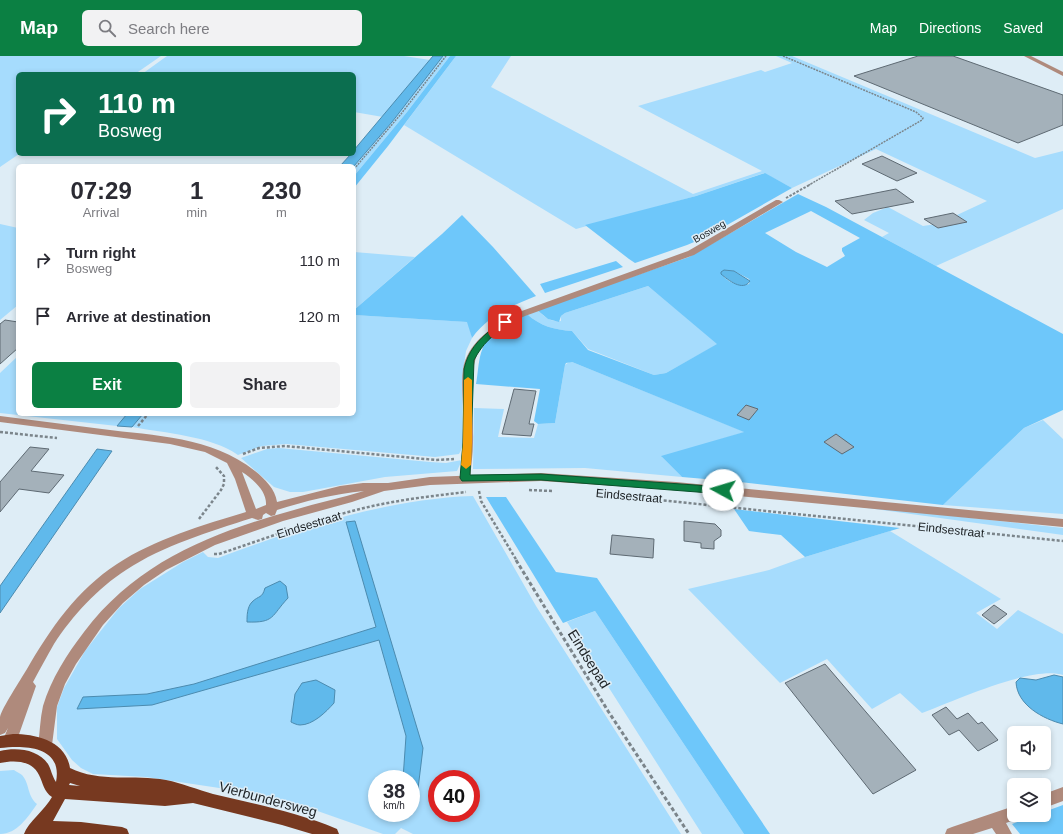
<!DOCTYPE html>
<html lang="en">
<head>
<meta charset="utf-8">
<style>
	:root { --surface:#fff; --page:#f2f2f3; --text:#2b2b33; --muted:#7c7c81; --accent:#0b8043 }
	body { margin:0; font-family:Arial,sans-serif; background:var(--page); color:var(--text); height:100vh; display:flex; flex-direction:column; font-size:15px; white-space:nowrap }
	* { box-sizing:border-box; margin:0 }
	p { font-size:13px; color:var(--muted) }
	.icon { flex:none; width:22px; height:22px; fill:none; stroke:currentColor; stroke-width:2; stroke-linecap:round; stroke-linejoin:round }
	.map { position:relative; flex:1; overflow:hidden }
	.details { position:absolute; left:16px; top:108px; width:340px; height:252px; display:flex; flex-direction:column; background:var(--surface); border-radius:6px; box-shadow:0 2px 6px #0003 }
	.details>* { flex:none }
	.guide { position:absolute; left:16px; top:16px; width:340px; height:84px; border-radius:6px; box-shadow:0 2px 6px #0003; background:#0b6e4f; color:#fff; overflow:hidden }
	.tools { position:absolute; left:1007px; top:670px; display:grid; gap:8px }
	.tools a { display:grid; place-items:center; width:44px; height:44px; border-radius:6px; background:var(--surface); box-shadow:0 2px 6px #0003; font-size:20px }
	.speed { position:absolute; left:368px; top:714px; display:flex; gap:8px; font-size:20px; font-weight:700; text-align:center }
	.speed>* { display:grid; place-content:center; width:52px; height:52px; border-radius:50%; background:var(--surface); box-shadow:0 2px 6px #0003; line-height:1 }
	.speed small { font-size:10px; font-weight:400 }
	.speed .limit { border:6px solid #d22; background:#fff; color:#111 }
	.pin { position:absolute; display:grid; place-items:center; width:34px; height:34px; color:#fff; margin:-17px; border-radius:8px; box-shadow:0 2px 6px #0006 }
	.me { position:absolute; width:44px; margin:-22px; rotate:276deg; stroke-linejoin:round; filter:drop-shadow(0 0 3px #0008) }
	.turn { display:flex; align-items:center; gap:14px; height:84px; padding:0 16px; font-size:18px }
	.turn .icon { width:52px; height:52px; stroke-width:2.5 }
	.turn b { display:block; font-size:28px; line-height:34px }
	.eta { display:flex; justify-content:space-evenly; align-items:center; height:68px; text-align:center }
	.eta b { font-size:24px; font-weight:700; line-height:28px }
	.primary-button { display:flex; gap:8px; margin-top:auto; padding:8px 16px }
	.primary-button a { flex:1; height:46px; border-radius:6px; background:var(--accent); color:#fff; font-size:16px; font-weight:700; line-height:46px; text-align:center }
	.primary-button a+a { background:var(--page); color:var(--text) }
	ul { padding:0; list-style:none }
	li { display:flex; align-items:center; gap:12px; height:56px; padding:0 16px }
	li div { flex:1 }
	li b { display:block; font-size:15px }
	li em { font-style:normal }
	header { display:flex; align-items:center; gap:24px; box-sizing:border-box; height:56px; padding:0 20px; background:var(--accent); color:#fff }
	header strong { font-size:19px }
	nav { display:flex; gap:22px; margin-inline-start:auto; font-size:14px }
	.search { width:280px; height:36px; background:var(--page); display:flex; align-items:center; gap:10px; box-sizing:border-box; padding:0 14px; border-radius:6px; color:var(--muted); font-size:15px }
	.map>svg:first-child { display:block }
	.green { fill:#a6dcfd; fill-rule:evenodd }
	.forest { fill:#6ec7fa; fill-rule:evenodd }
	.water { fill:#60b9eb; stroke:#4c8baf }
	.building { fill:#a4b1ba; stroke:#5e6a73 }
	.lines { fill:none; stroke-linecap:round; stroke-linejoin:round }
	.path-far3 { stroke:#7b858b; stroke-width:1.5; stroke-dasharray:2 1; stroke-linecap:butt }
	.path-far2 { stroke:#7b858b; stroke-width:2; stroke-dasharray:2.5 1.5; stroke-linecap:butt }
	.path-far1 { stroke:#7b858b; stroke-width:2.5; stroke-dasharray:3 2; stroke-linecap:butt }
	.path { stroke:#7b858b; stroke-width:3; stroke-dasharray:4 2.5; stroke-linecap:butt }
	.minor { fill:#af8a7c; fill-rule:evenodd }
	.tertiary { fill:#af8a7c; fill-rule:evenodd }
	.primary { fill:#773920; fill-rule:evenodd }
	.route { fill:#0b8043; stroke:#07532c }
	.slow { fill:#f59e0b }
	.labels { text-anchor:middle; stroke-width:3; stroke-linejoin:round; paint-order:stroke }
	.far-street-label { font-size:10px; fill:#1c2124; stroke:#deedf6 }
	.street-label { font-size:12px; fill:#1c2124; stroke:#deedf6 }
	.near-street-label { font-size:14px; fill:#1c2124; stroke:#deedf6 }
</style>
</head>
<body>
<header>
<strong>Map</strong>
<div class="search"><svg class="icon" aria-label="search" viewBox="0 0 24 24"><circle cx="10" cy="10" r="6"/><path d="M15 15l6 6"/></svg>Search here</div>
<nav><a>Map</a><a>Directions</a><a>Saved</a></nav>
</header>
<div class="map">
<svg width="1063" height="778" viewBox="0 0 1063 778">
	<rect width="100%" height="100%" fill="#deedf6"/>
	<path class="green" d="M0 0H161L135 18H18L19 98 0 111Z
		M167 0H404L430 4 383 61 354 56V18H142Z
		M443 0H450L407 56 354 120V110L392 66Z
		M456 0H511L491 31 693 138 762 115 638 50 761 14 765 16 792 7 776 0H792L1035 102 1063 95V153L936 210 882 181 889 177 864 164 873 157 888 151 923 170 964 164 957 159 987 145 876 93 792 132 764 117 696 140 576 173 404 69Z
		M0 168 18 172V249L0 264Z
		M354 196 415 201 354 254Z
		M648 230 718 288 666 317 654 319 588 293 572 275C555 274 540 270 527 258L537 254C544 260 551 267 561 265V260L565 257Z
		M354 259 468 266 472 282 466 295 463 316 462 392 459 398 435 401 286 388 262 390 238 399C211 380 165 377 132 371L143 358H354Z
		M18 300V358H127L117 370 0 357V317Z
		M569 306H572L745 376 662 401 682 421 585 412 473 413 474 352 504 353 498 381 534 382 538 368 555 367 565 309Z
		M1043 364 1063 383V458L943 449 1024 372Z
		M279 392 430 406 446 407 462 404 457 415 385 421 303 436H290L274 431 241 402 267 393Z
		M473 440 536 550 681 778H413L401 772 395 778H383L309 752 246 736 146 721 93 718 81 712 72 704 57 683V651L64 632 85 595 103 572 119 552 140 533 183 506 203 496 208 501 218 502C299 472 386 443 473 440ZM377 723H411V757H377ZM437 723H471V757H437Z
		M853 450H862L1063 472V479Z
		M890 475 1001 543 976 557 997 573 1018 554 1063 578V619C1032 609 954 645 922 657L900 637 872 653 827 603 780 627 688 533 769 514 805 501Z
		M595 555 744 778H702L567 566Z
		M14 714C16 716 20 717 22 719 30 728 27 740 37 748 28 761 17 778 0 778V715Z"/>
	<path class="forest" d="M450 0H456L388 90 354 132V120L407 56Z
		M765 117 792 132 706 181 687 189 638 206 635 207 629 203 585 169 696 140Z
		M798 138 826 151 1063 278V354L1024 372 943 449 740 426 682 421 661 400 744 376 572 306 566 307 565 309 555 367 538 368 534 365 540 333 476 328C478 318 478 307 481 297 487 275 510 267 527 258 540 270 555 274 572 275L588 294 654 319 666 317 717 288 648 230 565 257 561 260 559 266 548 263 537 254 689 201ZM811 155 860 182 842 192V195L845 200 827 211 796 196 765 177ZM728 214 734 215 749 223 750 225 749 228C739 231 725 226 721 216Z
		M462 159 493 191 536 240C511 250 488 260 472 282L467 266 354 259V254L442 178Z
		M616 205 623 211 545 237 540 228Z
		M486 441H506L556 516 597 522 770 778H744L595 555 563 567Z
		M734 453 900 472 805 501 781 479 749 475Z
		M1063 749V778H1020L1012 768 1037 759H1044V756Z"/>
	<path class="water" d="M433 0H443L392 66 354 110H340L351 98H354V94Z
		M724 214 734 215 750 225C743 236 728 224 721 218V216Z
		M127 358H143L132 371 117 370Z
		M97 393 112 395 0 557V530Z
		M355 465 423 692 417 741H411V723H403L406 680 379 584 152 649 77 653 83 641 147 638 194 628 376 571 346 466Z
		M280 525 286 530 288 542C271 560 275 567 247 566 247 560 247 551 252 546 259 539 262 543 265 532Z
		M1054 619 1063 621V668C1043 663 1017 649 1016 626L1020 622 1036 624Z
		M316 624 335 634 334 647C326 656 313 669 300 669 297 669 293 667 291 666L295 638 302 627Z"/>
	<path class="building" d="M918 0H953L1063 39V69L1018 87 854 20Z
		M882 100 917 117 897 125 862 108Z
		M896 133 914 146 852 158 835 145Z
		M953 157 967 166 938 172 924 163Z
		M5 264 18 266V292L0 308V268Z
		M514 333 536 335 529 368H534L531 380 502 378Z
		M746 349 758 353 749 364 737 359Z
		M836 378 854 391 842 398 824 386Z
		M30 391 49 393 31 415 64 419 49 437 19 433 0 456V426Z
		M684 465 715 468 721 474V480L714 485V493L701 492V487L684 485Z
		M612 479 654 483 653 502 610 498Z
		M994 549 1007 558 994 568 982 559Z
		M825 608 866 656 916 714 873 738 785 627Z
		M946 651 957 663 968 657 978 668 982 666 998 684 978 695 959 674 949 679 932 659Z"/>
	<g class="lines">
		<path class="path-far3" d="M783 0 916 56 923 62 922 64 809 129
			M354 113 401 58 446 0"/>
		<path class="path-far2" d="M786 142 811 128"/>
		<path class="path-far1" d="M138 370 148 358
			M0 376 57 382
			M243 398 259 392 285 390 436 404 454 403
			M529 434 552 435
			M479 435 481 445 517 505
			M599 438 1063 485
			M199 463 221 434 224 428V420L215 410
			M214 498H219C267 482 315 464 364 452 397 444 432 440 466 436"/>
		<path class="path" d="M516 504 608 655 689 778"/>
		<path class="minor" d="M1024 0H1031L1063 16V20Z
			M776 144H779L783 146 694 199 525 260C508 268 489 278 479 295 467 316 474 361 473 386 473 398 471 411 470 423L469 426H461L460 423C462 401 463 378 463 356 463 342 461 327 463 313 468 285 496 268 519 256L688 195Z
			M1063 731V745L1044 752V738Z
			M1014 750V759H1020L1019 762 1006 767 1012 778H996L992 772 973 778H945L947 773 952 771Z"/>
		<path class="tertiary" d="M0 360C34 364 68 369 102 373 155 380 211 380 255 415 265 423 275 433 277 446L340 430 363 427H388L430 421 541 417 676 426 1063 463V471L676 434 541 425 430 429 384 435 352 446 283 465 215 489 166 514 144 529 123 547 103 569 76 608 65 628 57 650 52 689 50 693 45 695 40 693 38 689C40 676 40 663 43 650 51 623 67 598 84 576 137 506 211 477 294 454 317 447 341 442 364 435 334 438 305 445 277 454L275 459 271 460 266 457 263 459 262 463 258 464 252 462C209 476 164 489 126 514 98 532 72 560 54 588 47 600 40 613 33 626L36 630 17 684 15 688 10 690 5 688 3 684 8 672 5 677 0 679C0 673 0 666 0 661 2 652 21 623 27 613 50 573 77 534 117 508 155 483 203 469 246 456L235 423 227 407 205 396 170 388 0 366ZM242 416C253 423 267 435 266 449L256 453Z"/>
		<path class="primary" d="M13 678C36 678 66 685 70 712 100 727 134 718 166 724 182 727 198 734 213 738 255 748 297 756 337 773L339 778H312L282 769 193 747 165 750 65 743 53 765 81 766 122 771 127 773 129 778H24C28 766 45 754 52 741 44 736 43 727 39 719 32 704 14 704 0 707V695C16 691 38 693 48 708 51 713 52 720 56 726 63 690 25 689 0 692V680ZM70 727 80 730 69 729Z"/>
	</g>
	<path class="route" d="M505 264 509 266 508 268C492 280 483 287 474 304L470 419 541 418 723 431 727 434 726 437 723 438 541 424 462 425 460 422 463 387 464 313C468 295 478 284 492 273 496 270 500 266 505 264Z"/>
	<path class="slow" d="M468 321 472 324V387L471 409 466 413 461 409 463 387 464 324Z"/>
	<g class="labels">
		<g class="far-street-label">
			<text transform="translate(709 175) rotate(-30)" y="4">Bosweg</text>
		</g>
		<g class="street-label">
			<text transform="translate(629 440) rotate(5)" y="4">Eindsestraat</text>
			<text transform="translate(309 469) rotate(-17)" y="4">Eindsestraat</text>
			<text transform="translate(951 474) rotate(6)" y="4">Eindsestraat</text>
		</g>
		<g class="near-street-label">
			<text transform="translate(589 603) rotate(58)" y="5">Eindsepad</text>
			<text transform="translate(268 743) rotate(15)" y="5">Vierbundersweg</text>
		</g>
	</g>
</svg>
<div class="tools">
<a><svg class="icon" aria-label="sound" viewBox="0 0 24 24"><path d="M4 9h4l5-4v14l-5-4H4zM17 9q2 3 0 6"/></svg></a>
<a><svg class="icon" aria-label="layers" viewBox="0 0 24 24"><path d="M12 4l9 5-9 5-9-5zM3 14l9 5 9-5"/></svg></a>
</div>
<div class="speed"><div>38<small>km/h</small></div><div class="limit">40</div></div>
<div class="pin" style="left:505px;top:266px;background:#d93025"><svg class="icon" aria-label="arrive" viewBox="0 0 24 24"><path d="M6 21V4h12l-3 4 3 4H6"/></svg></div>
<svg class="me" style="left:723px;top:434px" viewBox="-20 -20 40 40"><circle r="19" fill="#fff"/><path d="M0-13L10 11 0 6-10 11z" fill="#0b8043"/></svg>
<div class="guide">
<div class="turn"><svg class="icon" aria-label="right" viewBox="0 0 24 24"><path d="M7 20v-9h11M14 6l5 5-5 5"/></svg><div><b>110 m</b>Bosweg</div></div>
</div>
<section class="details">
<div class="eta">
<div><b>07:29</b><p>Arrival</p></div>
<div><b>1</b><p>min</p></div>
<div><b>230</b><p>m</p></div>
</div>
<ul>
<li><svg class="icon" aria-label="right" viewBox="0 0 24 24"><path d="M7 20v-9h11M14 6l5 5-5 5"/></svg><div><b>Turn right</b><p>Bosweg</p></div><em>110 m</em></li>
<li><svg class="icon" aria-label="arrive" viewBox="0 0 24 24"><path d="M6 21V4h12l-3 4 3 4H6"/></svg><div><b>Arrive at destination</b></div><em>120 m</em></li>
</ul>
<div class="primary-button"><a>Exit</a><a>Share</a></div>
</section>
</div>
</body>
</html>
